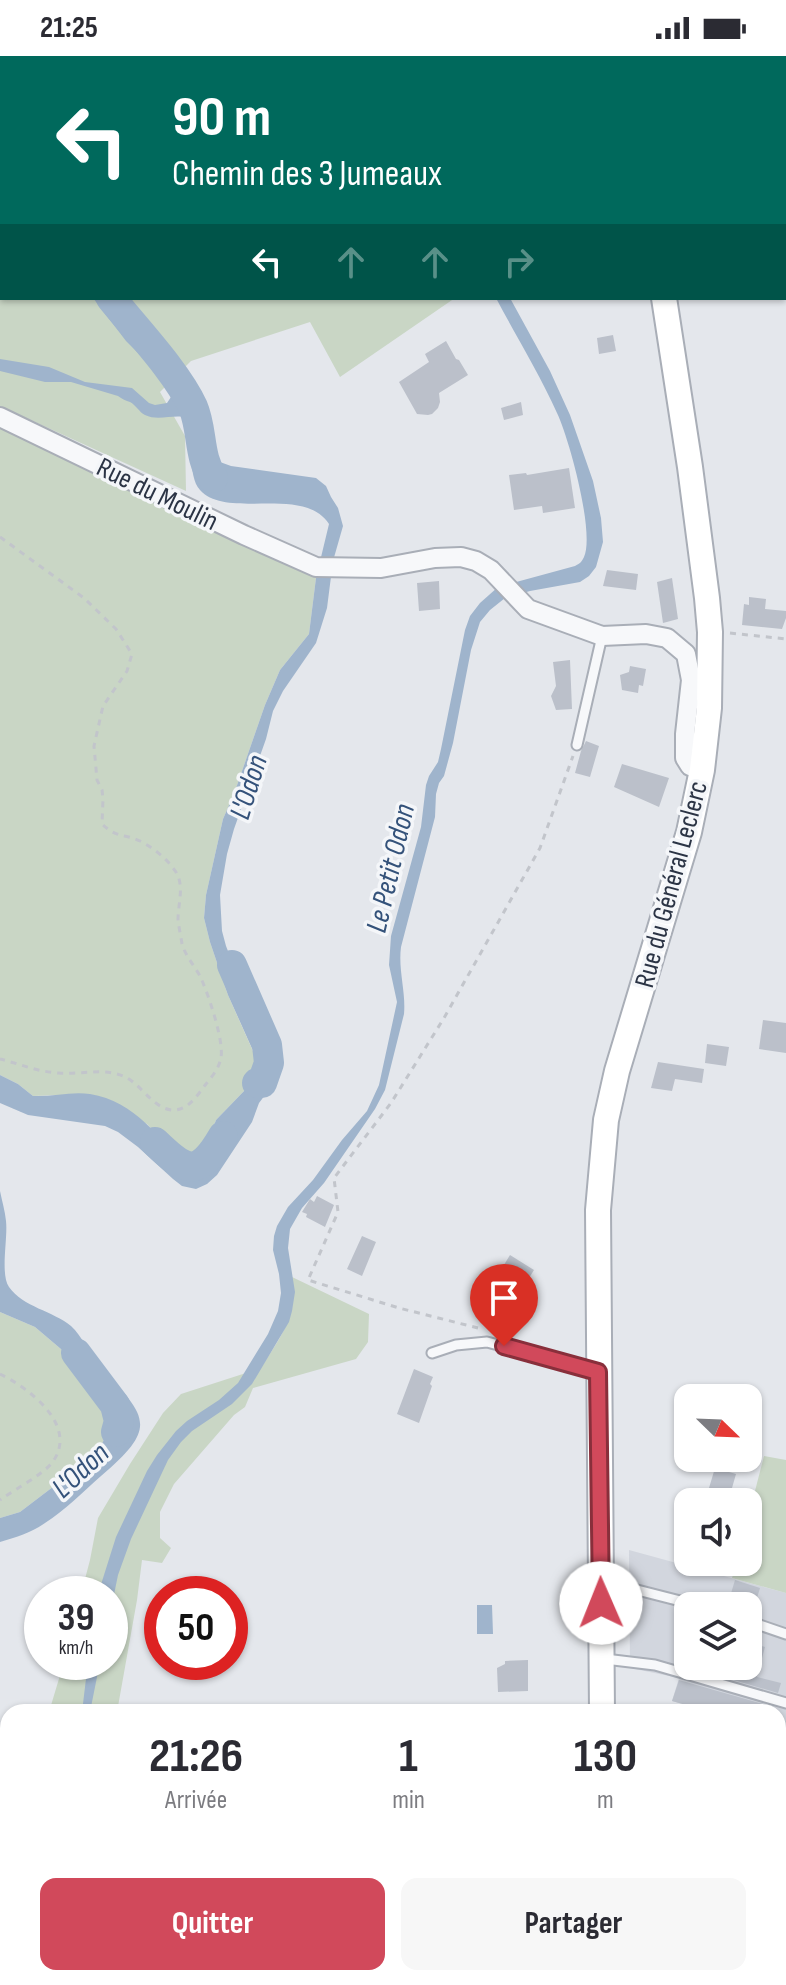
<!DOCTYPE html>
<html lang="fr">
<head>
<meta charset="utf-8">
<style>
	:root { --surface:#fff; --page:#f7f7f7; --text:#2b2b33; --muted:#7c7c81; --accent:#d1495b }
	body { margin:0; font-family:"Sofia Sans Condensed",sans-serif; background:var(--page); color:var(--text); height:100vh; display:flex; flex-direction:column; font-size:30px; white-space:nowrap }
	* { box-sizing:border-box; margin:0 }
	p { font-size:26px; color:var(--muted) }
	.icon { flex:none; width:44px; height:44px; fill:none; stroke:currentColor; stroke-width:2; stroke-linecap:round; stroke-linejoin:round }
	.map { position:relative; flex:1; overflow:hidden }
	.drawer { position:absolute; left:0px; top:1648px; width:786px; height:282px; display:flex; flex-direction:column; background:var(--surface); border-radius:24px 24px 0 0; box-shadow:0 2px 6px #0004 }
	.drawer>* { flex:none }
	.top-card { position:absolute; left:0px; top:0px; width:786px; height:244px; box-shadow:0 2px 6px #0004; background:#00695c; color:#fff; overflow:hidden }
	.needle { width:52px; rotate:113deg }
	.fabs { position:absolute; left:674px; top:1328px; display:grid; gap:16px }
	.fabs a { display:grid; place-items:center; width:88px; height:88px; border-radius:16px; background:var(--surface); box-shadow:0 2px 6px #0004; font-size:40px }
	.speed { position:absolute; left:24px; top:1520px; display:flex; gap:16px; font-size:40px; font-weight:700; text-align:center }
	.speed>* { display:grid; place-content:center; width:104px; height:104px; border-radius:50%; background:var(--surface); box-shadow:0 2px 6px #0004; line-height:1 }
	.speed small { font-size:20px; font-weight:400 }
	.speed .limit { border:12px solid #d22; background:#fff; color:#111 }
	.pin { position:absolute; display:grid; place-items:center; width:68px; height:68px; color:#fff; margin:-82px -34px; border-radius:50% 50% 50% 0; rotate:-45deg; box-shadow:0 0 8px #0007 }
	.pin .icon { rotate:45deg }
	.me { position:absolute; width:88px; margin:-44px; rotate:359deg; stroke-linejoin:round; filter:drop-shadow(0 0 6px #0008) }
	.turn { display:flex; align-items:center; gap:28px; height:168px; padding:0 40px; font-size:36px }
	.turn .icon { width:104px; height:104px; stroke-width:2.5 }
	.turn b { display:block; font-size:56px; line-height:68px }
	.lanes { display:flex; align-items:center; height:76px; padding:0 40px; background:#0003; justify-content:center; gap:40px; direction:ltr }
	.lanes .off { opacity:.35 }
	.eta { display:flex; justify-content:space-evenly; align-items:center; height:136px; text-align:center }
	.eta b { font-size:48px; font-weight:700; line-height:56px }
	.button { display:flex; gap:16px; margin-top:auto; padding:16px 40px }
	.button a { flex:1; height:92px; border-radius:16px; background:var(--accent); color:#fff; font-size:32px; font-weight:700; line-height:92px; text-align:center }
	.button a+a { background:var(--page); color:var(--text) }
	.status { display:flex; justify-content:space-between; align-items:center; height:56px; padding:0 40px; background:var(--surface); direction:ltr }
	.status svg { height:22px; fill:currentColor }
	.map>svg:first-child { display:block }
	.built { fill:#d2d6de; fill-rule:evenodd }
	.green { fill:#c9d6c5 }
	.water { fill:#9fb4cc }
	.lines { fill:none; stroke-linecap:round; stroke-linejoin:round }
	.river { stroke:#9fb4cc; stroke-width:30 }
	.building { fill:#bbc0ca }
	.lane-casing { stroke:#a9aeb7; stroke-width:13 }
	.street-casing { stroke:#a9aeb7; stroke-width:22 }
	.secondary-casing { stroke:#a9aeb7; stroke-width:28 }
	.highway-casing { stroke:#8b94a3; stroke-width:36 }
	.path { stroke:#c2c5cb; stroke-width:3; stroke-dasharray:6 6; stroke-linecap:butt }
	.lane { stroke:#f7f8fa; stroke-width:9 }
	.street { stroke:#f7f8fa; stroke-width:18 }
	.secondary { stroke:#fff; stroke-width:24 }
	.highway { stroke:#fff; stroke-width:32 }
	.route-casing { stroke:#882f3b; stroke-width:20 }
	.route { stroke:#d1495b; stroke-width:14 }
	.labels { text-anchor:middle; stroke-width:7; stroke-linejoin:round; paint-order:stroke }
	.street-label { font-size:28px; fill:#2b3445; stroke:#f4f6f9 }
	.water-label { font-size:30px; font-style:italic; fill:#34527a; stroke:#f4f6f9 }
</style>
</head>
<body>
<div class="status"><b>21:25</b><svg viewBox="0 0 49 12"><path d="M0 12V9h3v3zM5 12V6h3v6zM10 12V3h3v9zM15 12V0h3v12zM26 1h20v11H26zM47 4h2v5h-2z"/></svg></div>
<div class="map">
<svg width="786" height="1929" viewBox="0 0 786 1929">
	<rect width="100%" height="100%" fill="#e4e7ec"/>
	<path class="built" d="M629 1494 786 1537V1677L778 1675V1656H711L672 1645 679 1622 630 1612ZM688 1550H748V1610H688Z"/>
	<path class="green" d="M0 0H359L360 2H2V242H455L340 321 310 266 191 305 160 336 185 380 186 435 0 350Z
		M0 371 108 420 316 522 309 578 280 614 265 649 234 738 223 763 206 839 204 862 210 886 228 939 257 1004 254 1017 246 1033 216 1064 201 1106 196 1111 189 1114 147 1068 89 1038 33 1040 18 1028 0 1019Z
		M292 1221 369 1258 368 1286 356 1303 253 1332 245 1351 234 1359 174 1428 160 1456V1482L171 1492 162 1507 142 1504 137 1544 117 1656H49L64 1606H110V1538H81L90 1504 98 1462 130 1408 163 1357 181 1338 261 1312C280 1282 299 1258 292 1221Z
		M0 1256 35 1271 68 1299 106 1336 110 1355 108 1374 102 1388 87 1405 20 1456 0 1462Z
		M764 1400 786 1404V1537L732 1522 737 1506H748V1462Z
		M778 1842 786 1843V1929H618L619 1922H778Z
		M437 1922H581V1929H469Z"/>
	<path class="water" d="M93 242H109L177 328 197 378 207 396 220 406 231 410 316 422 326 430 331 441 338 452 343 470 333 505 327 552 316 587 283 635 273 655 266 683 234 773 227 798 220 839 222 875 226 890 260 977 271 1000 268 1035 259 1047 252 1066 217 1119 207 1128 196 1133 182 1130 173 1123 138 1091 118 1076 105 1070 28 1059 0 1047V1019L18 1028 33 1040C52 1041 72 1035 90 1038 135 1045 160 1083 189 1114L196 1111 201 1106 216 1064 246 1033 254 1017 257 1003 228 939 210 886 204 862 206 839 223 763 234 738 265 649 280 614 309 578 316 522 329 468C304 429 227 464 200 434 187 420 194 381 184 361 171 359 157 365 145 359 139 356 136 349 130 346 126 345 122 343 118 340L71 326H45L0 315V303L49 311 85 326 132 332 149 347 155 349 167 347 171 341 169 328 126 285Z
		M496 242H510L550 315 570 359 593 425 601 462 603 486 596 511 589 520 580 526 530 535 505 542 490 554 480 566 471 594 453 687 444 720 439 727 436 738 435 761 401 891C398 914 406 936 404 958L385 1034 375 1053 324 1127 302 1152 290 1173 288 1192 295 1236 292 1255 289 1266 252 1328 232 1348 192 1375 181 1386 168 1404 131 1483 118 1519 110 1558V1538H98L116 1481 147 1415 157 1399 176 1375 187 1365 219 1344 238 1327 268 1278 278 1255 281 1237 279 1218 273 1194 274 1180 277 1170 288 1151 313 1124 342 1084 367 1055 379 1029 397 946 389 909 391 880 421 771 426 729 429 720 438 706 441 693 465 574 470 560 480 547 498 531 575 510C580 507 581 507 584 501 595 477 569 382 557 357 539 317 516 280 496 242Z
		M0 1135C2 1145 5 1155 6 1165 8 1183 0 1218 9 1231 23 1251 53 1255 71 1270 82 1280 89 1298 100 1309 145 1361 161 1369 101 1420 83 1436 65 1454 45 1467 31 1477 16 1481 0 1486V1462L20 1456 87 1405 102 1388 108 1374 110 1355 106 1336 68 1299 35 1271 0 1256Z
		M477 1549H492L493 1578H477Z
		M88 1606H100L90 1656H82Z"/>
	<g class="lines">
		<path class="river" d="M111 242C136 273 177 316 193 351 203 374 198 401 213 422
			M232 909 267 989 269 1007 262 1027H257
			M155 1086C186 1116 198 1123 223 1080
			M76 1297 115 1349 119 1365 116 1376"/>
	</g>
	<path class="building" d="M613 279 616 295 599 298 597 282Z
		M446 285 456 303 459 304 468 319 439 337 440 346 438 352 432 358 428 359 417 358 399 326 429 306 425 298Z
		M521 346 523 359 504 364 501 352Z
		M569 412 575 452 543 457 542 450 514 454 509 419 526 417 527 419Z
		M607 514 638 518 636 534 603 530Z
		M672 522 678 563 663 567 657 526Z
		M439 525 440 553 419 555 417 527Z
		M749 541 766 543 765 553 786 555V562L782 573 742 569 744 548 749 549Z
		M570 604 572 653 556 654 551 640 556 630 553 606Z
		M630 610 646 613 643 630 639 629 638 637 622 634 620 619 629 616Z
		M586 685 599 690 590 721 575 717 581 695Z
		M622 708 669 722 659 751 614 731Z
		M763 964 786 967V997L759 993Z
		M707 988 729 991 726 1010 705 1007Z
		M658 1006 704 1013 702 1027 675 1023 672 1035 651 1032Z
		M317 1140 334 1149 325 1171 306 1161 307 1158 302 1156 310 1143 314 1146Z
		M362 1180 376 1186 362 1220 347 1213Z
		M510 1199 534 1214 519 1238 496 1222Z
		M414 1313 433 1321 430 1328 432 1330 419 1367 397 1358Z
		M715 1412 736 1418 728 1446H719L706 1442Z
		M735 1524 760 1532 754 1552 729 1544Z
		M748 1586 765 1591 757 1621 781 1627 778 1637 720 1620 723 1610H748Z
		M528 1604V1635L498 1636 497 1612 505 1608V1605Z
		M679 1624 774 1651 772 1656H711L672 1645Z"/>
	<g class="lines">
		<defs>
			<path id="lane" d="M577 689 602 580
				M432 1297 456 1289 487 1286 598 1316
				M602 1525 700 1550
				M748 1565 786 1578
				M605 1603 655 1609 786 1647"/>
			<path id="street" d="M653 2 657 0
				M0 361 244 479 316 511 381 512 435 502 461 501 476 505 491 514 528 553 602 580 646 578 667 582 686 598 691 624 685 678V702L690 710 702 714
				M778 1807 786 1808"/>
			<path id="secondary" d="M570 0 572 2
				M623 0 624 2
				M602 1656 598 1154 606 1064 617 1015 689 776 702 714 709 652 710 576 707 542 690 411 664 242
				M603 1922 605 1929"/>
			<path id="highway" d="M778 1828 786 1829
				M0 1887H8
				M0 1915 8 1916
				M73 1922 136 1929
				M239 1922 277 1929
				M364 1922 403 1929"/>
		</defs>
		<use href="#lane" class="lane-casing"/>
		<use href="#street" class="street-casing"/>
		<use href="#secondary" class="secondary-casing"/>
		<use href="#highway" class="highway-casing"/>
		<path class="path" d="M677 2 678 0
			M0 481 84 542 116 573 132 598 127 615 103 650 94 690 97 724 102 734 103 743 102 768C118 783 123 777 140 785 152 791 166 802 173 812 186 827 178 846 178 864 179 872 181 881 182 888 186 901 194 909 200 920 208 937 224 984 221 1002 219 1012 212 1021 206 1028 199 1037 191 1050 180 1053 157 1060 143 1029 125 1021 104 1011 81 1019 59 1017 38 1016 20 1008 0 1003
			M730 577 786 583
			M478 1272 399 1252 308 1224 338 1156 334 1122 391 1047 444 962 540 792 573 700
			M0 1318C29 1332 81 1371 51 1408 39 1421 15 1433 0 1444"/>
		<use href="#lane" class="lane"/>
		<use href="#street" class="street"/>
		<use href="#secondary" class="secondary"/>
		<use href="#highway" class="highway"/>
	</g>
	<g class="lines">
		<defs>
			<path id="route" d="M504 1290 598 1316 601 1547"/>
		</defs>
		<use href="#route" class="route-casing"/>
		<use href="#route" class="route"/>
	</g>
	<g class="labels">
		<g class="street-label">
			<text transform="translate(158 437) rotate(26)" y="10">Rue du Moulin</text>
			<text transform="translate(670 828) rotate(-75)" y="10">Rue du Général Leclerc</text>
		</g>
		<g class="water-label">
			<text transform="translate(248 731) rotate(-73)" y="10">L'Odon</text>
			<text transform="translate(390 812) rotate(-77)" y="10">Le Petit Odon</text>
			<text transform="translate(80 1414) rotate(-43)" y="10">L'Odon</text>
		</g>
	</g>
</svg>
<div class="fabs">
<a><svg class="needle" viewBox="-14 -14 28 28"><path d="M0-13l5 13h-10z" fill="#e53935"/><path d="M0 13l5-13h-10z" fill="#7c7c81"/></svg></a>
<a><svg class="icon" aria-label="sound" viewBox="0 0 24 24"><path d="M4 9h4l5-4v14l-5-4H4zM17 9q2 3 0 6"/></svg></a>
<a><svg class="icon" aria-label="layers" viewBox="0 0 24 24"><path d="M12 4l9 5-9 5-9-5zM3 14l9 5 9-5"/></svg></a>
</div>
<div class="speed"><div>39<small>km/h</small></div><div class="limit">50</div></div>
<div class="pin" style="left:504px;top:1290px;background:#d93025"><svg class="icon" aria-label="arrive" viewBox="0 0 24 24"><path d="M6 21V4h12l-3 4 3 4H6"/></svg></div>
<svg class="me" style="left:601px;top:1547px" viewBox="-20 -20 40 40"><circle r="19" fill="#fff"/><path d="M0-13L10 11 0 6-10 11z" fill="#d1495b"/></svg>
<div class="top-card">
<div class="turn"><svg class="icon" aria-label="left" viewBox="0 0 24 24"><path d="M17 20v-9H6M10 6l-5 5 5 5"/></svg><div><b>90 m</b>Chemin des 3 Jumeaux</div></div>
<div class="lanes"><svg class="icon" aria-label="left" viewBox="0 0 24 24"><path d="M17 20v-9H6M10 6l-5 5 5 5"/></svg><svg class="icon off" aria-label="ahead" viewBox="0 0 24 24"><path d="M12 20V5M6 11l6-6 6 6"/></svg><svg class="icon off" aria-label="ahead" viewBox="0 0 24 24"><path d="M12 20V5M6 11l6-6 6 6"/></svg><svg class="icon off" aria-label="right" viewBox="0 0 24 24"><path d="M7 20v-9h11M14 6l5 5-5 5"/></svg></div>
</div>
<section class="drawer">
<div class="eta">
<div><b>21:26</b><p>Arrivée</p></div>
<div><b>1</b><p>min</p></div>
<div><b>130</b><p>m</p></div>
</div>
<div class="button"><a>Quitter</a><a>Partager</a></div>
</section>
</div>
</body>
</html>
